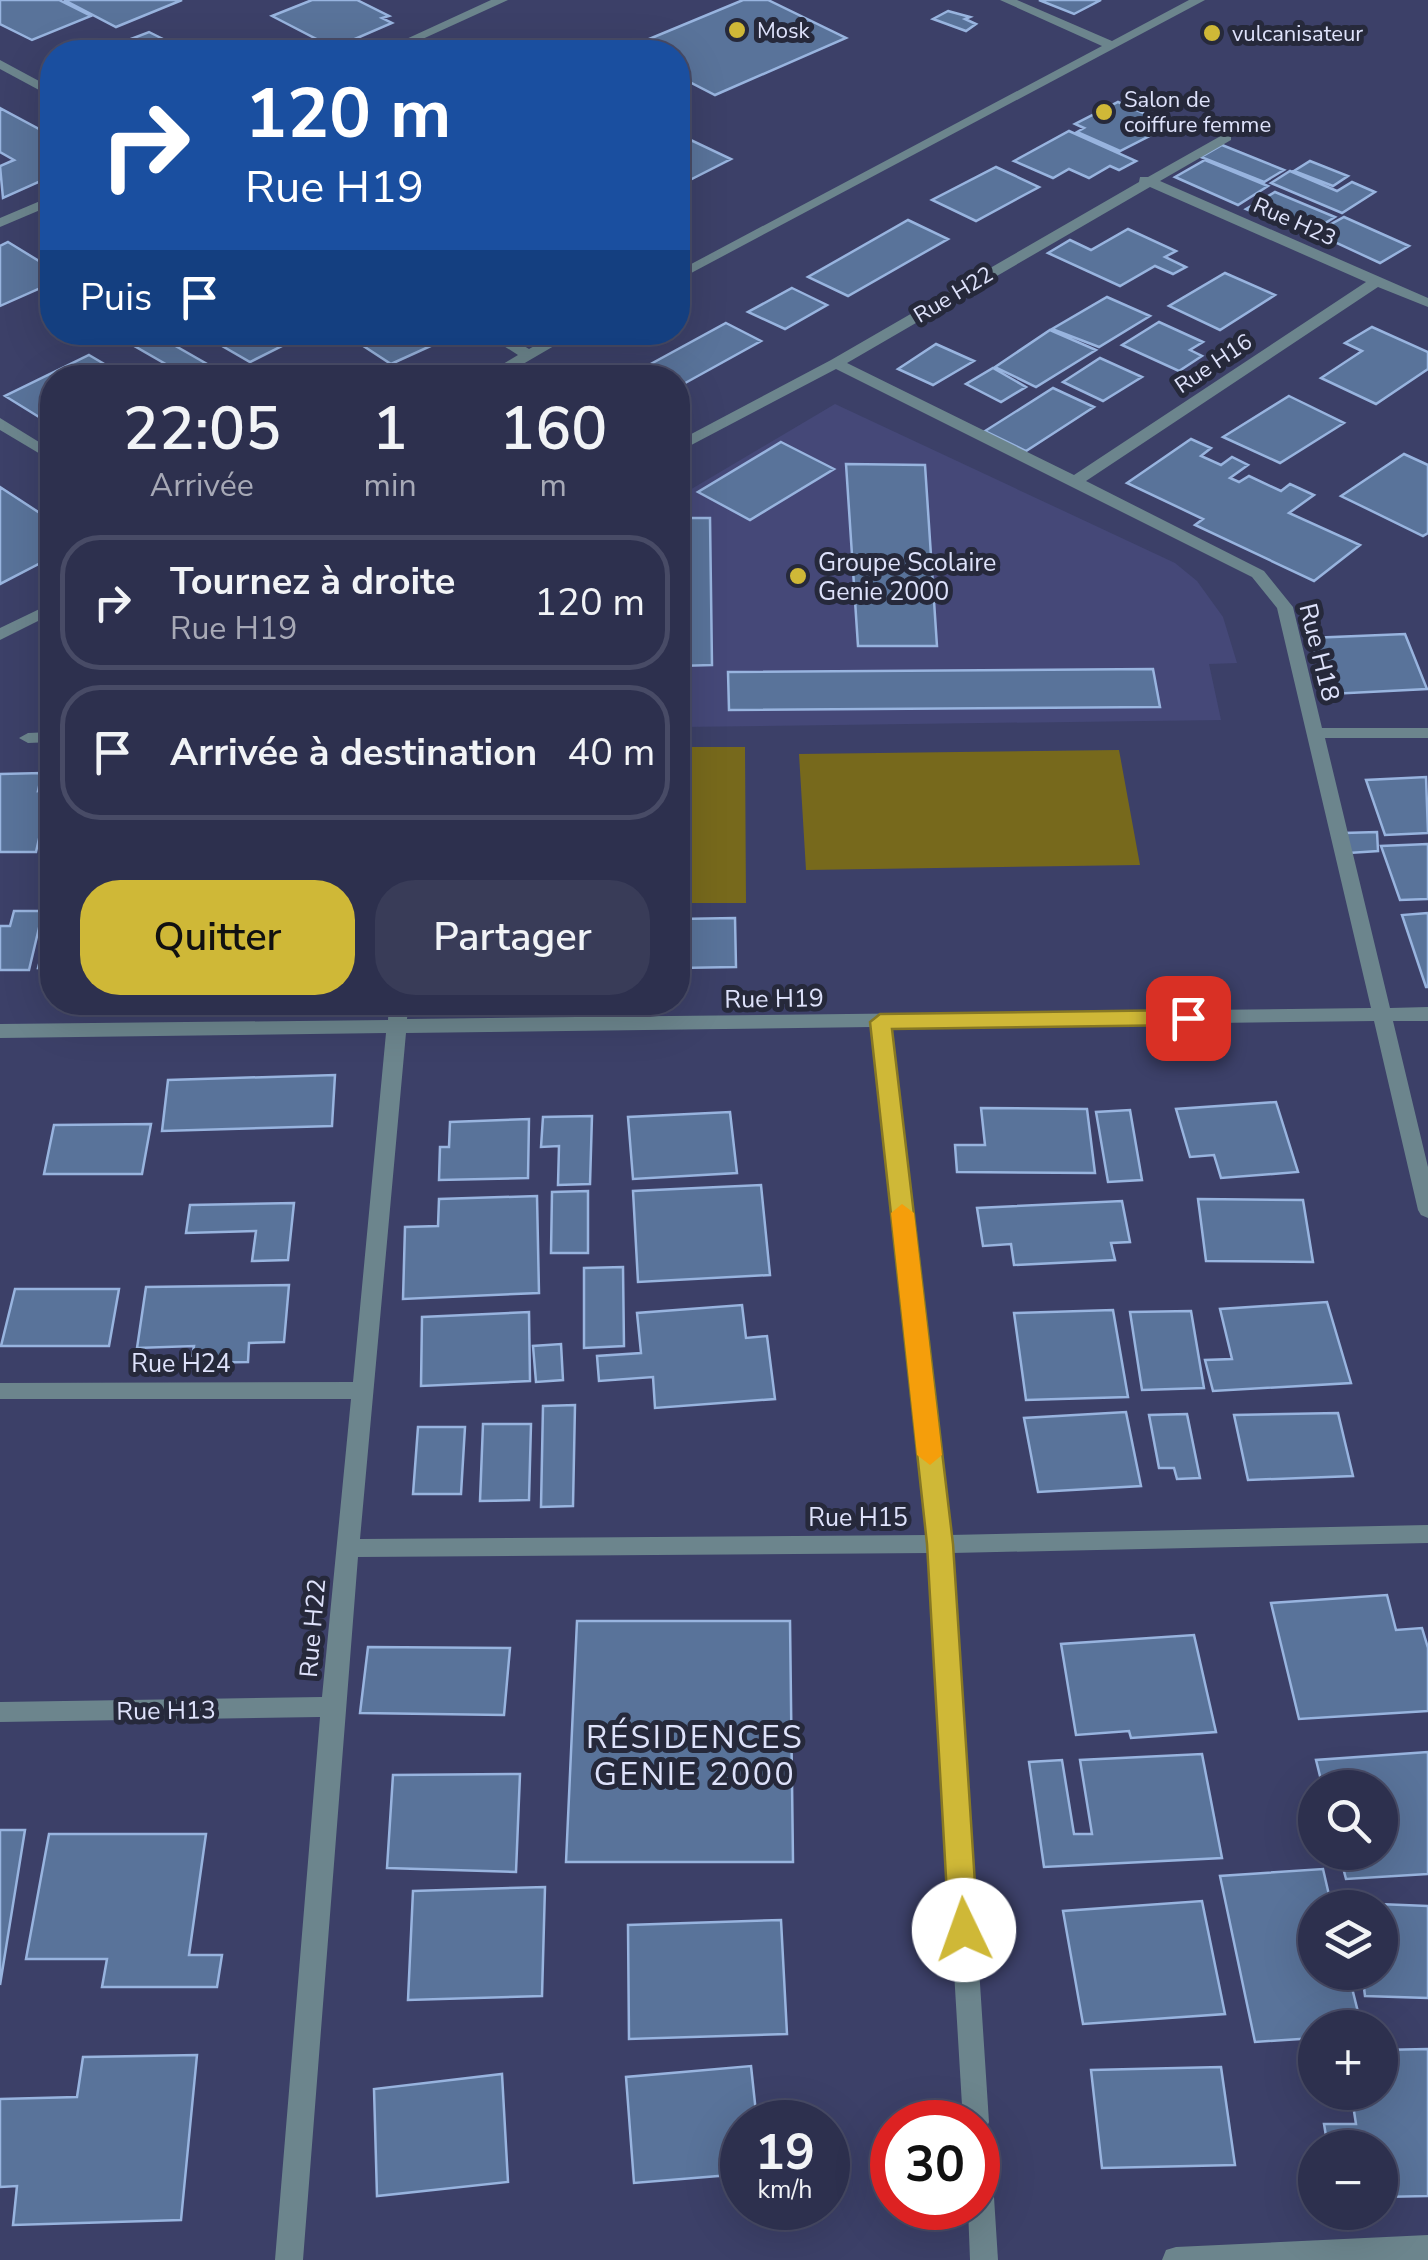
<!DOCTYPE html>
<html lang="fr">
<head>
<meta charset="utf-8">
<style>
	:root { --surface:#2d304e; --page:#393c58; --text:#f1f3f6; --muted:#a7a9b6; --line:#484b66; --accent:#cfb837 }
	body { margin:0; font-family:"Nunito Sans",sans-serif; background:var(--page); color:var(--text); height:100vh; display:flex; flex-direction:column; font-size:38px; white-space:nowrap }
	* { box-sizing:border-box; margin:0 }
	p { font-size:32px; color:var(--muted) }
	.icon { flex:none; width:55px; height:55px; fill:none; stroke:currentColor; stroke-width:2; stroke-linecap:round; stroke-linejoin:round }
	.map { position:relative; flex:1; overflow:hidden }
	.details { position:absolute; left:40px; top:365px; width:650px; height:650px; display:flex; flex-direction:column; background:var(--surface); border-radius:40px; box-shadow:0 10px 40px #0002,0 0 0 2px var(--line) }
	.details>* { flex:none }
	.banner { position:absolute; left:40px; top:40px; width:650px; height:305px; border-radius:40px; box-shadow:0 10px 40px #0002,0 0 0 2px var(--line); background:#1a4fa0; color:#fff; overflow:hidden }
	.controls { position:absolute; left:1298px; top:1770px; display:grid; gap:20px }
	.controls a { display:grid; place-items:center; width:100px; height:100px; border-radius:50%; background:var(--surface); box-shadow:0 10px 40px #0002,0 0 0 2px var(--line); font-size:50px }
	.speed { position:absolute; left:720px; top:2100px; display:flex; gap:20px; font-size:50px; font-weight:700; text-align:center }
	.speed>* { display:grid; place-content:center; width:130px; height:130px; border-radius:50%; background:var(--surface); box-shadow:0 10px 40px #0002,0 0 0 2px var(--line); line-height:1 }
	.speed small { font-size:25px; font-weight:400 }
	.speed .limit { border:15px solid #d22; background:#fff; color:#111 }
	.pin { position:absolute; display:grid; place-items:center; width:85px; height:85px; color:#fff; margin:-42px; border-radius:20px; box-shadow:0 5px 15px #0006 }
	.me { position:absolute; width:110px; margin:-55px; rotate:357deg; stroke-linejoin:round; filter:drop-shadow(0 0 8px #0008) }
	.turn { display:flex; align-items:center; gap:35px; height:210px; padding:0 40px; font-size:45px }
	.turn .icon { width:130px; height:130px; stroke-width:2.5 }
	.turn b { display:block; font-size:70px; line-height:85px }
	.then { display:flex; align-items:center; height:95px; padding:0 40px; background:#0003; gap:20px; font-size:38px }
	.eta { display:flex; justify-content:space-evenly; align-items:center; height:170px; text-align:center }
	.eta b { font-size:60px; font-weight:600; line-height:70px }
	.action { display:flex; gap:20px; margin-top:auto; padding:20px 40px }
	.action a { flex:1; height:115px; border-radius:40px; background:var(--accent); color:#111; font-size:40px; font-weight:600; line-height:115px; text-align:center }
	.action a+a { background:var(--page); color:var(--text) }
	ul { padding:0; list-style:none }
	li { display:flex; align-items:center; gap:30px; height:135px; margin:0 20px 15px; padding:0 20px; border:5px solid var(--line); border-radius:40px }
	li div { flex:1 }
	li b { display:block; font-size:38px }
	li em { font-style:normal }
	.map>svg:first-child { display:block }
	.built { fill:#454878 }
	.green { fill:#77691c }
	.building { fill:#59739a; stroke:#98b4df; stroke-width:2.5 }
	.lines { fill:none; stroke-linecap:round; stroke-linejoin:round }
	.minor { fill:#6c858d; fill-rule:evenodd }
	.route { fill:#cfb837; stroke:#877824; stroke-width:2.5 }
	.slow { fill:#f59e0b }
	.poi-dot { fill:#cfb837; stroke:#26293b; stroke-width:4 }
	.labels { text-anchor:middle; stroke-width:10; stroke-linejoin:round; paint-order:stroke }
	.far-poi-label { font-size:22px; fill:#dee2fb; stroke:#26293b; text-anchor:start }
	.far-street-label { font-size:22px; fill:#dee2fb; stroke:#26293b }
	.poi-label { font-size:25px; fill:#dee2fb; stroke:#26293b; text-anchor:start }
	.street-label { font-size:25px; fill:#dee2fb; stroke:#26293b }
	.near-neighbourhood-label { font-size:32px; letter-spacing:2.5px; fill:#dee2fb; stroke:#26293b }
</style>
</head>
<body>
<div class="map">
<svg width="1428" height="2260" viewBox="0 0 1428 2260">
	<rect width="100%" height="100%" fill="#3c4068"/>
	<path class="built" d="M835 404 1175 563 1197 581 1223 617 1237 663 1209 664 1221 720 678 727V497Z"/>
	<path class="green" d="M678 747H745L746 903H678Z
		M1119 750 1140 865 806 870 799 754Z"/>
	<path class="building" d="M0 0H59L91 16 32 40 0 24Z
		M64 0H182L116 27Z
		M312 0H357L389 16 382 18 392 23 334 48 272 16Z
		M743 0H768L846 38 715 95 678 76V52L625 49Z
		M1039 0H1101L1074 14Z
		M948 11 970 17 965 19 976 24 966 31 933 19Z
		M149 32 163 39 145 46 131 39Z
		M1118 102 1171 125 1120 151 1077 132 1084 128 1075 124Z
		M0 108 52 136V176L3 198 0 166 14 160 0 152Z
		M1069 131 1136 161 1119 170 1110 166 1089 178 1069 169 1053 178 1014 161Z
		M678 134 731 159 678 186Z
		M1222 145 1284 170 1264 182 1201 157Z
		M1205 160 1268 186 1238 205 1175 177Z
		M1310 161 1348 176 1333 186 1294 171Z
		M996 167 1039 187 976 221 932 200Z
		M1290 171 1337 191 1352 182 1375 192 1342 213 1271 183Z
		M1275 192 1335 217 1306 235 1246 209Z
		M1344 217 1409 246 1380 263 1315 233Z
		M908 220 948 239 848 296 808 277Z
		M1128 229 1176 251 1165 257 1186 267 1173 274 1155 266 1120 286 1048 253 1070 240 1091 250Z
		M8 242 52 269V283L0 306V246Z
		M1225 273 1275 295 1220 330 1169 306Z
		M792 288 827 305 785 329 748 312Z
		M1107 297 1150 316 1099 347 1052 329Z
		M1159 322 1203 342 1190 350 1202 356 1179 371 1122 345Z
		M726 323 761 341 678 387V378H625Z
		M1372 327 1428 352V369L1376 404 1321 378 1362 351 1345 343Z
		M1050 330 1096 350 1036 387 995 367Z
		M140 332H151L228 376 190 378 124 340Z
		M198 332H310L250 362Z
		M342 332H433L444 340 391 364Z
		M936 344 974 361 933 385 898 369Z
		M89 355 128 378H52V425L5 396Z
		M1100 358 1142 377 1103 401 1063 382Z
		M993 368 1026 387 1001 402 966 384Z
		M1053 388 1094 407 1026 451 985 431Z
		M1289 396 1344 423 1280 463 1223 437Z
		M1191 439 1211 448 1201 456 1221 465 1232 457 1248 465 1230 478 1239 482 1249 476 1281 491 1290 484 1314 495 1289 513 1360 545 1314 581 1195 525 1203 519 1127 483Z
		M781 442 834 469 750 520 698 492Z
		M1404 454 1428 465V533L1423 536 1341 496Z
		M846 464 925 465 937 646H858Z
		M0 487 52 521V557L0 584Z
		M678 518H710L712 665 678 666Z
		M1405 634 1427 689 1330 694 1310 638Z
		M1153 669 1160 707 729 710 728 672Z
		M42 773 38 791 50 790 36 852H0V774Z
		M1426 777 1428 833 1385 835 1366 780Z
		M1377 832 1378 851 1349 853 1344 833Z
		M1428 844V899L1400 900 1381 846Z
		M14 911H43L29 970H0V926H10Z
		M1428 913V987H1426L1402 915Z
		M52 914V969L38 968Z
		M735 918 736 967 678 968V919Z
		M335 1075 332 1126 162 1131 168 1080Z
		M1276 1102 1298 1172 1221 1178 1214 1155 1190 1157 1176 1109Z
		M981 1108 1087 1109 1095 1173 957 1172 955 1145H985Z
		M1130 1110 1142 1180 1108 1182 1096 1112Z
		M730 1112 737 1173 633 1179 628 1117Z
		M592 1116 590 1184 558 1185 559 1146 541 1147 543 1117Z
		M529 1119 528 1178 439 1180 440 1147H449L450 1122Z
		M151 1124 142 1174H44L54 1125Z
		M761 1185 770 1275 638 1282 633 1191Z
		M588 1191V1253H551L552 1192Z
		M537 1196 539 1293 403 1299 405 1227 438 1226 439 1199Z
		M1198 1199 1303 1200 1313 1262 1206 1261Z
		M1122 1201 1130 1242 1111 1243 1115 1260 1014 1265 1011 1244 983 1246 977 1208Z
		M294 1203 288 1260 252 1261 256 1231 186 1233 190 1205Z
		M623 1267 624 1346 584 1348V1268Z
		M289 1285 284 1342 249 1343 248 1362 191 1363 194 1346 137 1348 146 1287Z
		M15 1289H119L109 1346H1Z
		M1327 1302 1351 1383 1213 1391 1205 1360 1232 1359 1220 1309Z
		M742 1305 746 1338 767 1336 775 1399 655 1408 653 1377 599 1381 597 1356 641 1353 637 1313Z
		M1113 1310 1128 1397 1026 1400 1014 1313Z
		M1191 1311 1204 1388 1142 1390 1130 1312Z
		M529 1312 530 1381 421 1386 422 1317Z
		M561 1344 563 1380 536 1382 533 1346Z
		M575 1405 573 1506 541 1507 543 1406Z
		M1126 1412 1141 1486 1038 1492 1024 1418Z
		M1338 1413 1353 1476 1248 1480 1234 1415Z
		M1187 1414 1200 1478 1177 1479 1174 1468H1159L1149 1415Z
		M483 1424H531L529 1500 480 1501Z
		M418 1427H465L461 1494H413Z
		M1387 1595 1396 1630 1422 1628 1428 1648V1711L1299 1719 1271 1603Z
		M577 1621H790L793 1862H566Z
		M1194 1635 1216 1732 1131 1738 1129 1731 1076 1735 1061 1644Z
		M368 1647 510 1648 504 1715 360 1713Z
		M1428 1752V1874L1346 1879 1339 1852H1380V1788H1323L1316 1760Z
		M1202 1754 1222 1858 1044 1867 1029 1762 1062 1760 1074 1834H1092L1080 1760Z
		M520 1774 516 1872 387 1868 393 1775Z
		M0 1830H25L0 1985Z
		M49 1834H206L189 1955H222L217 1987H102L107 1959H26Z
		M1323 1869 1332 1908H1315V1972H1348L1362 2028H1315V2038L1255 2042 1220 1876Z
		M545 1887 542 1996 408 2000 413 1891Z
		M1202 1901 1225 2014 1083 2024 1063 1911Z
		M1353 1903 1428 1906V1998L1365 1996 1362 1972H1380V1908H1354Z
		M781 1920 787 2034 629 2039 628 1925Z
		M1428 2049V2196L1380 2197V2148H1328L1324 2124H1356L1351 2092H1380V2050Z
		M197 2055 181 2220 13 2225 17 2186 0 2187V2099L77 2097 83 2057Z
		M751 2066 757 2122H742V2174L634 2183 626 2077Z
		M1221 2067 1235 2165 1102 2168 1091 2070Z
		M502 2074 508 2182 377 2196 374 2089Z"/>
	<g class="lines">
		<path class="minor" d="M491 0H508L394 52H378Z
			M1000 0H1017L1112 41 1189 0H1205L678 280V271L1102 46Z
			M0 60 52 88V97L0 69Z
			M1226 133 1231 134V140L1160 181 1428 298V307L1378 287 1086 481 1264 571 1293 607 1322 728H1428V738H1325L1390 1008 1428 1007V1021H1393L1428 1167V1218L1421 1215 1418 1210 1374 1021 891 1027 950 1535 1428 1525V1543L952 1553 989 2122 985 2131 978 2134V2122H963L929 1553 358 1557 303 2260H275L320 1717 0 1722V1702L322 1697 351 1399H0V1383L353 1382 386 1033 0 1038V1024L388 1020 389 1002H409L407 1019 1371 1008 1277 608 1252 577 836 369 678 452V441L831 360 1139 182 1140 177H1148ZM1150 187 1366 282 1074 475 847 363ZM872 1027 928 1535 360 1539 406 1033Z
			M52 196V205L0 227V218Z
			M482 332H501L529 349 559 332H578L499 378H480L518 355Z
			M0 418 52 450V461L0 430Z
			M52 603V614L0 640V628Z
			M52 732V742L28 743 19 738 28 733Z
			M978 2137 987 2141 991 2150 998 2260H970L968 2208H978Z
			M1428 2235V2260H1162L1166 2250 1176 2247Z"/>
	</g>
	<path class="route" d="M1188 1010 1199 1018 1188 1025 892 1029 953 1544 978 1930 974 1939 964 1943 954 1939 949 1930 927 1544 870 1022 880 1014Z"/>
	<path class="slow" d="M902 1204 914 1213 942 1455 930 1465 917 1455 891 1213Z"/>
	<g class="poi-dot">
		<circle cx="737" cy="30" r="10"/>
		<circle cx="1212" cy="33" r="10"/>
		<circle cx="1104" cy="112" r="10"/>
		<circle cx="798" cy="576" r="10"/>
	</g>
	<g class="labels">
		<g class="far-poi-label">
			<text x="757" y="38">Mosk</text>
			<text x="1232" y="41">vulcanisateur</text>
			<text x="1124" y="107">Salon de<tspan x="1124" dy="25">coiffure femme</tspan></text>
		</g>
		<g class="far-street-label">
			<text transform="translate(1295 221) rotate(24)" y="8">Rue H23</text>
			<text transform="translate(953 294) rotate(-31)" y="8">Rue H22</text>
			<text transform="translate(1213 363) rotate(-34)" y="8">Rue H16</text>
		</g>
		<g class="poi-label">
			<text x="818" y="571">Groupe Scolaire<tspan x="818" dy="29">Genie 2000</tspan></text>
		</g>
		<g class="street-label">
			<text transform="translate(1320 652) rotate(76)" y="9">Rue H18</text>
			<text transform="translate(774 998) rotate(-1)" y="9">Rue H19</text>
			<text x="181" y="1372">Rue H24</text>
			<text x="858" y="1526">Rue H15</text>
			<text transform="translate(312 1628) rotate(-85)" y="9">Rue H22</text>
			<text transform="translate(166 1710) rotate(-1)" y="9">Rue H13</text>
		</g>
		<g class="near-neighbourhood-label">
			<text x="695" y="1748">RÉSIDENCES<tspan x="695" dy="37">GENIE 2000</tspan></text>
		</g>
	</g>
</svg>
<div class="controls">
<a><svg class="icon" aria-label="search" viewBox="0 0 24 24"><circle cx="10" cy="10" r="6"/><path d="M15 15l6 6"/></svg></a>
<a><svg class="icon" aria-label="layers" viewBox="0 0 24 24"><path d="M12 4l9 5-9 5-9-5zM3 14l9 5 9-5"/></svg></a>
<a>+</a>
<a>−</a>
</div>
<div class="speed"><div>19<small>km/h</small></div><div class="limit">30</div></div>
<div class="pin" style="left:1188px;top:1018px;background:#d93025"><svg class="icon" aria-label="arrive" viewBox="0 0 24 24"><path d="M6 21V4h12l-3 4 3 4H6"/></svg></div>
<svg class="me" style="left:964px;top:1930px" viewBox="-20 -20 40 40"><circle r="19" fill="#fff"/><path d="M0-13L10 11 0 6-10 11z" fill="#cfb837"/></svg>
<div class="banner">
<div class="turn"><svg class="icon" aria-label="right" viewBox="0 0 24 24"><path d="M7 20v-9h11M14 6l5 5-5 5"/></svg><div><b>120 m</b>Rue H19</div></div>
<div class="then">Puis<svg class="icon" aria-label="arrive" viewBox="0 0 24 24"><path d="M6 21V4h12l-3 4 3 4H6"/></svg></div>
</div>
<section class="details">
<div class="eta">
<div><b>22:05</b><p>Arrivée</p></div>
<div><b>1</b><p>min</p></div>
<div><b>160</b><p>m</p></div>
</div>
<ul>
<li><svg class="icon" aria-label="right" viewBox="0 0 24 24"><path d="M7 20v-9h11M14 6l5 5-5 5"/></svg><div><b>Tournez à droite</b><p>Rue H19</p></div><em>120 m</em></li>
<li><svg class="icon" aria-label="arrive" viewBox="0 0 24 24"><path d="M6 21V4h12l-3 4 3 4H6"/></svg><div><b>Arrivée à destination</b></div><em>40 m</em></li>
</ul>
<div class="action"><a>Quitter</a><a>Partager</a></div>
</section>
</div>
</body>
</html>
